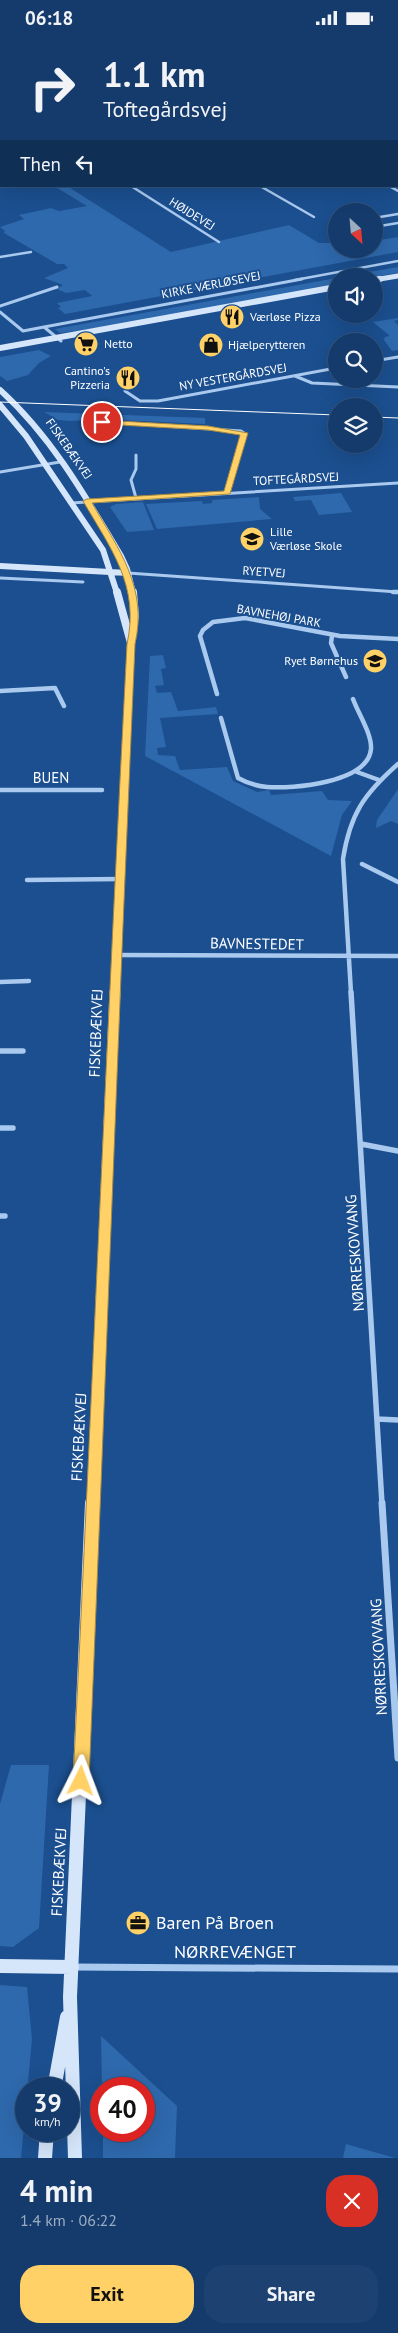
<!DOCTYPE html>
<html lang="en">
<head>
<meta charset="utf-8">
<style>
	:root { --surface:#143b6b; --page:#1d4271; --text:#f1f3f6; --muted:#9dadc1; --line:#33557e; --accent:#ffd166 }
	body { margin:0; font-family:"PT Sans",sans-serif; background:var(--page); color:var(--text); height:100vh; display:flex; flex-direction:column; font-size:19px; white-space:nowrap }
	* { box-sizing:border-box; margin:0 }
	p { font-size:16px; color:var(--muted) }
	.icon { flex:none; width:28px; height:28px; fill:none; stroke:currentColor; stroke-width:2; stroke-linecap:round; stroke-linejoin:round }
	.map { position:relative; height:2123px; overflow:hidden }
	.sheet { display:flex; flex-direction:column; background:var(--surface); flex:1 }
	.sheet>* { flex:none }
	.top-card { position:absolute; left:0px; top:0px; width:399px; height:152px; box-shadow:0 5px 20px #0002,0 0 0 1px var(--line); background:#143b6b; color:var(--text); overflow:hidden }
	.needle { width:32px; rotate:154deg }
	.buttons { position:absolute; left:328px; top:168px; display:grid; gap:10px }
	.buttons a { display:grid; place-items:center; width:55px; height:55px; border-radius:50%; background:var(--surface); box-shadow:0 5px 20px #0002,0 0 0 1px var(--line); font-size:25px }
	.speed { position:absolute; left:15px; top:2042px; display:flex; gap:10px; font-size:25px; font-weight:700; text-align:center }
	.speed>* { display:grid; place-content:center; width:65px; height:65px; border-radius:50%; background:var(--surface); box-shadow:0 5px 20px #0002,0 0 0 1px var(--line); line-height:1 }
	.speed small { font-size:12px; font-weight:400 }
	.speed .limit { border:8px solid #d22; background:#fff; color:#111 }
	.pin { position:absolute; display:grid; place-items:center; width:42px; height:42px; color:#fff; margin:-21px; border:2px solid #fff; border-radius:50%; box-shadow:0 1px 5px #0007 }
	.me { position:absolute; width:55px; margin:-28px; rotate:3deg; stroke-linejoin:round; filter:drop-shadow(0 0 4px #0008) }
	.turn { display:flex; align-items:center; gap:18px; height:105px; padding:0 20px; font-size:22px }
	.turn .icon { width:65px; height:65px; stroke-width:2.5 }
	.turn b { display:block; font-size:35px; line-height:42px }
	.then { display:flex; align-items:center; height:48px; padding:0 20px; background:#0003; gap:10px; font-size:19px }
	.round { display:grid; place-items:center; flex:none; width:52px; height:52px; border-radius:20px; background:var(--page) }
	.summary { display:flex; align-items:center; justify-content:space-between; height:85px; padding:0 20px }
	h1 { font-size:30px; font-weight:800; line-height:38px }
	.button { display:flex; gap:10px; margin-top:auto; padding:10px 20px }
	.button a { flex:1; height:58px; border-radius:20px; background:var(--accent); color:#111; font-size:20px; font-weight:800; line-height:58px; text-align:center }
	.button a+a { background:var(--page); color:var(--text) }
	.status { display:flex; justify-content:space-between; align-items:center; height:35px; padding:0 25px; background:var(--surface); direction:ltr }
	.status svg { height:14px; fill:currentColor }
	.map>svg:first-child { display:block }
	.green { fill:#2e69ad }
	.water { fill:#3c6290; stroke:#9cc4f0 }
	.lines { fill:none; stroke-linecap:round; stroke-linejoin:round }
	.street-far4 { stroke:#a9c9ee; stroke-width:2.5 }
	.street-far3 { stroke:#a9c9ee; stroke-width:3 }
	.street-far2 { stroke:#a9c9ee; stroke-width:4.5 }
	.street-far1 { stroke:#a9c9ee; stroke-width:5.5 }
	.street { stroke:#a9c9ee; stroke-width:7 }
	.secondary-far4 { stroke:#d6e6fa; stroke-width:5 }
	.secondary-far3 { stroke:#d6e6fa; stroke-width:6 }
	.secondary-far2 { stroke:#d6e6fa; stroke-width:8 }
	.secondary-far1 { stroke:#d6e6fa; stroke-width:11 }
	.secondary { stroke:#d6e6fa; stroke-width:14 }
	.tram { stroke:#fff; stroke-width:1 }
	.route { fill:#ffd166; stroke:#a68842 }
	.labels { text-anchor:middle; stroke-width:4; stroke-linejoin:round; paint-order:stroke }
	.far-street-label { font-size:12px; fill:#fff; stroke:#1b4f8f }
	.far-poi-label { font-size:12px; fill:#fff; stroke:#1b4f8f; text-anchor:start }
	.street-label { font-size:15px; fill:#fff; stroke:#1b4f8f }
	.near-poi-label { font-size:18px; fill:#fff; stroke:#1b4f8f; text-anchor:start }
	.near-street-label { font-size:18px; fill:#fff; stroke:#1b4f8f }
</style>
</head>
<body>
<div class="status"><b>06:18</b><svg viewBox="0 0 49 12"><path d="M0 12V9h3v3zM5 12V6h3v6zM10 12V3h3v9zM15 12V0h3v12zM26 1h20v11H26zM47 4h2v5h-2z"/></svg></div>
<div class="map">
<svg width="398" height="2123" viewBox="0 0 398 2123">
	<rect width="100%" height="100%" fill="#1b4f8f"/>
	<path class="green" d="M54 151H67L171 217 289 190 319 208H336V214H374V206L398 202V217L65 279 58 273 61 272 57 268 92 261 85 255 66 258 57 254 63 250 44 243 68 233 64 229H57L4 198 5 196 0 192 24 184 19 180 51 173 59 176 87 171Z
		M398 232V238L374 242 346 241Z
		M336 243V248L327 251 138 287 60 298 55 294Z
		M398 283V285L394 286 398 290V315L392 316 384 305 385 302 390 301 373 287Z
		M39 315 51 321 39 328 28 340 7 346 0 341V322Z
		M44 377 205 383V389L99 384 70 386 58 385Z
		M341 458 352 477 319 480 311 465 295 466 293 462Z
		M259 462 260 474 272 484 157 494 146 469 202 466 203 469 212 468V465Z
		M143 467 154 495 127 497 110 472 116 469Z
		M163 620 166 633 161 634 164 650 155 651 157 658 171 657 178 676 216 672 218 679 160 683 166 712 157 713 158 720 175 721 180 735 227 732 233 746 257 757 269 755 271 760 322 756 328 765 352 766 342 780 331 821 145 721 150 621Z
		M398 754V789L391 786 376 793 377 785Z
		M11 1730H49L39 1893 13 1912 0 1911V1769Z
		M0 1950 27 1952 32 2004 21 2123H0Z
		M101 2001 177 2071 175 2123H103V2096H144V2054H102Z
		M346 2109 395 2123H343Z"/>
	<path class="water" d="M0 0H398V54V1H1V50Z"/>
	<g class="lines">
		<path class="street-far4" d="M131 151 219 207
			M260 151 314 182
			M389 151 398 156
			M374 183 398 179
			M374 192 398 188
			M0 222 31 217
			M295 245 398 226"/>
		<path class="street-far3" d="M0 271 57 252
			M0 277 23 296 44 292
			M61 306 44 292 302 244
			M374 326 398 322
			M295 341 312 348 398 352
			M125 356 140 366H158L336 333
			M85 386 241 396 244 398 227 458
			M136 420V434L131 445 136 463
			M0 437 60 427
			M71 468 398 448
			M128 538 398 557
			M0 543 83 547"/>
		<path class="street-far2" d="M393 557H398
			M332 601 331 608 346 642
			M0 656 55 653 64 671
			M217 659 200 601 203 595 213 587 245 583 340 601 398 604
			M221 683 238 743C247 748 256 751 267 752 292 754 368 748 371 714 372 699 358 678 353 664
			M357 737 379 745
			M0 755H102
			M362 829 398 847
			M27 845 121 844
			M116 920 398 921
			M0 947 29 946
			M351 958 343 824C350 779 364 759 398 729"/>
		<path class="street-far1" d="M351 957 382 1469
			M0 1016H23
			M0 1093H13
			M361 1109 398 1116
			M0 1181H5
			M377 1384 398 1385"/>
		<path class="street" d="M382 1468 398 1723
			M73 1932 398 1934"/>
		<path class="secondary-far4" d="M374 245 398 241"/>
		<path class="secondary-far3" d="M374 245 380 244
			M0 313 336 252
			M0 355C51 401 86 462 121 521L127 534 133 558
			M0 370 26 401 103 515 117 558
			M0 531 128 538"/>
		<path class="secondary-far2" d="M117 557 131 608
			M115 958 131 609 135 581 133 557"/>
		<path class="secondary-far1" d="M92 1469 115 957"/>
		<path class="secondary" d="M0 1931 72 1932
			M54 2054 67 1982
			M45 2123 47 2096
			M75 2123 70 1962 92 1468"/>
		<path class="tram" d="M0 367 336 380
			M374 382 398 383"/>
	</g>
	<path class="route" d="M100 385 208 391 248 398 230 459 92 468C119 515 148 553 135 609 118 988 105 1367 89 1746L86 1750 81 1752 76 1750 73 1746C92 1367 107 988 127 609 140 551 111 514 83 466L87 464 224 456 240 400 208 395 102 389 99 387Z"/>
	<defs>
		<symbol id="restaurant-disc" viewBox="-11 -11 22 22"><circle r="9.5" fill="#ffd166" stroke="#1b4f8f"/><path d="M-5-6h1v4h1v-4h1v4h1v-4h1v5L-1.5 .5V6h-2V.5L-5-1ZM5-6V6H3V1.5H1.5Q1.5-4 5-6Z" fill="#111"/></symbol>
		<symbol id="supermarket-disc" viewBox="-11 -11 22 22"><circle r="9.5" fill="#ffd166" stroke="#1b4f8f"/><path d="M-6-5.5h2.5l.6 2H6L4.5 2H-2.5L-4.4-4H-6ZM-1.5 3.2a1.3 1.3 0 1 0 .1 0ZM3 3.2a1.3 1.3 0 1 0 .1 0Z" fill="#111"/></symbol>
		<symbol id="shop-disc" viewBox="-11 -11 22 22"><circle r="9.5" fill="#ffd166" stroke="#1b4f8f"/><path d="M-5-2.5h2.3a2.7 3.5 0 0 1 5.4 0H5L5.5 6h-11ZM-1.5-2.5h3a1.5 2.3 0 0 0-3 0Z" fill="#111"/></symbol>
		<symbol id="school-disc" viewBox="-11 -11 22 22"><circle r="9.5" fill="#ffd166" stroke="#1b4f8f"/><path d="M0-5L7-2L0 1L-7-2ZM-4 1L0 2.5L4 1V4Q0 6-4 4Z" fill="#111"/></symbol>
		<symbol id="office-disc" viewBox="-11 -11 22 22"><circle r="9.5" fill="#ffd166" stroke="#1b4f8f"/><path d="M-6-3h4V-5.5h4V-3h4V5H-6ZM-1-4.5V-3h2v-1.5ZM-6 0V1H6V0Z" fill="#111"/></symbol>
	</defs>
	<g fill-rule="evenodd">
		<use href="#restaurant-disc" x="218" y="268" width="28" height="28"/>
		<use href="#supermarket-disc" x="72" y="295" width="28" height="28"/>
		<use href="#shop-disc" x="197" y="296" width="28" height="28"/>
		<use href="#restaurant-disc" x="114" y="329" width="28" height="28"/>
		<use href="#school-disc" x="238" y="490" width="28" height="28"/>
		<use href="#school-disc" x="361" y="612" width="28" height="28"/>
		<use href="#office-disc" x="124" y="1874" width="28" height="28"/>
	</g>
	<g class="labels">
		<g class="far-street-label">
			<text transform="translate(192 179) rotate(32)" y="4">HØJDEVEJ</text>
			<text transform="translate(211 250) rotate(-11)" y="4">KIRKE VÆRLØSEVEJ</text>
			<text transform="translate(233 342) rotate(-10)" y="4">NY VESTERGÅRDSVEJ</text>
			<text transform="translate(69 414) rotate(55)" y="4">FISKEBÆKVEJ</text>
			<text transform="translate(296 444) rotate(-3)" y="4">TOFTEGÅRDSVEJ</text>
			<text transform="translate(264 537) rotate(4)" y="4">RYETVEJ</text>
			<text transform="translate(279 581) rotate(10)" y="4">BAVNEHØJ PARK</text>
		</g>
		<g class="far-poi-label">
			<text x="250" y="286">Værløse Pizza</text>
			<text x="104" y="313">Netto</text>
			<text x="228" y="314">Hjælperytteren</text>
			<text x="110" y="340" text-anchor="end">Cantino's<tspan x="110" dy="14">Pizzeria</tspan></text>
			<text x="270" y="501">Lille<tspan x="270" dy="14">Værløse Skole</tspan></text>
			<text x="358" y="630" text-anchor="end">Ryet Børnehus</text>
		</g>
		<g class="street-label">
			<text x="51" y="748">BUEN</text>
			<text transform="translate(257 909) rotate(1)" y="5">BAVNESTEDET</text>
			<text transform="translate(96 998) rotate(-88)" y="5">FISKEBÆKVEJ</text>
			<text transform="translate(355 1218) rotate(-94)" y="5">NØRRESKOVVANG</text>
			<text transform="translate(79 1402) rotate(-87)" y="5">FISKEBÆKVEJ</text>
			<text transform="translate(379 1622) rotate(-93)" y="5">NØRRESKOVVANG</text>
			<text transform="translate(59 1837) rotate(-87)" y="5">FISKEBÆKVEJ</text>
		</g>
		<g class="near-poi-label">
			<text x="156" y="1894">Baren På Broen</text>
		</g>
		<g class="near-street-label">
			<text x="235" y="1923">NØRREVÆNGET</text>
		</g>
	</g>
</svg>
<div class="buttons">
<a><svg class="needle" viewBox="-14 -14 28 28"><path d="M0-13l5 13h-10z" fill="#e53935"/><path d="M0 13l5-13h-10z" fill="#9dadc1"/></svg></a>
<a><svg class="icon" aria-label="sound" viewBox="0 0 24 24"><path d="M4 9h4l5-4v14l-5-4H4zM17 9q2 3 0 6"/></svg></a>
<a><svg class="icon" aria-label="search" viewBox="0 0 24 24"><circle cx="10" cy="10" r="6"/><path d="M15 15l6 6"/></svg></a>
<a><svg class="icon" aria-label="layers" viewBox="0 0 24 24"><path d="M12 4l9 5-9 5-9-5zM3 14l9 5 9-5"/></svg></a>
</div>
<div class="speed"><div>39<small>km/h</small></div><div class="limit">40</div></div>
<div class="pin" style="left:102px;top:387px;background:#d93025"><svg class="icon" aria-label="arrive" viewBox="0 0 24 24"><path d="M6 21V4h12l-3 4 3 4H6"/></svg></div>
<svg class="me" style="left:81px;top:1746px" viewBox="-20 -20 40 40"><path d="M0-17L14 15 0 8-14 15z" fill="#ffd166" stroke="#fff" stroke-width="4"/></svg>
<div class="top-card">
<div class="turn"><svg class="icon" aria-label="right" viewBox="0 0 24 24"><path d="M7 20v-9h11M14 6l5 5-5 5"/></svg><div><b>1.1 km</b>Toftegårdsvej</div></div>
<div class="then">Then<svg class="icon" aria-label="left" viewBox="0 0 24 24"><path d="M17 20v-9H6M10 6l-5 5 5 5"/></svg></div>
</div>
</div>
<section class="sheet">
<div class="summary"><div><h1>4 min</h1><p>1.4 km · 06:22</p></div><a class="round" style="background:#d93025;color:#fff"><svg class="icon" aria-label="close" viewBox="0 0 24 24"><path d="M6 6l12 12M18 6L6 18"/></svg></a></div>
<div class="button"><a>Exit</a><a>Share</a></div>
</section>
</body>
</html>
